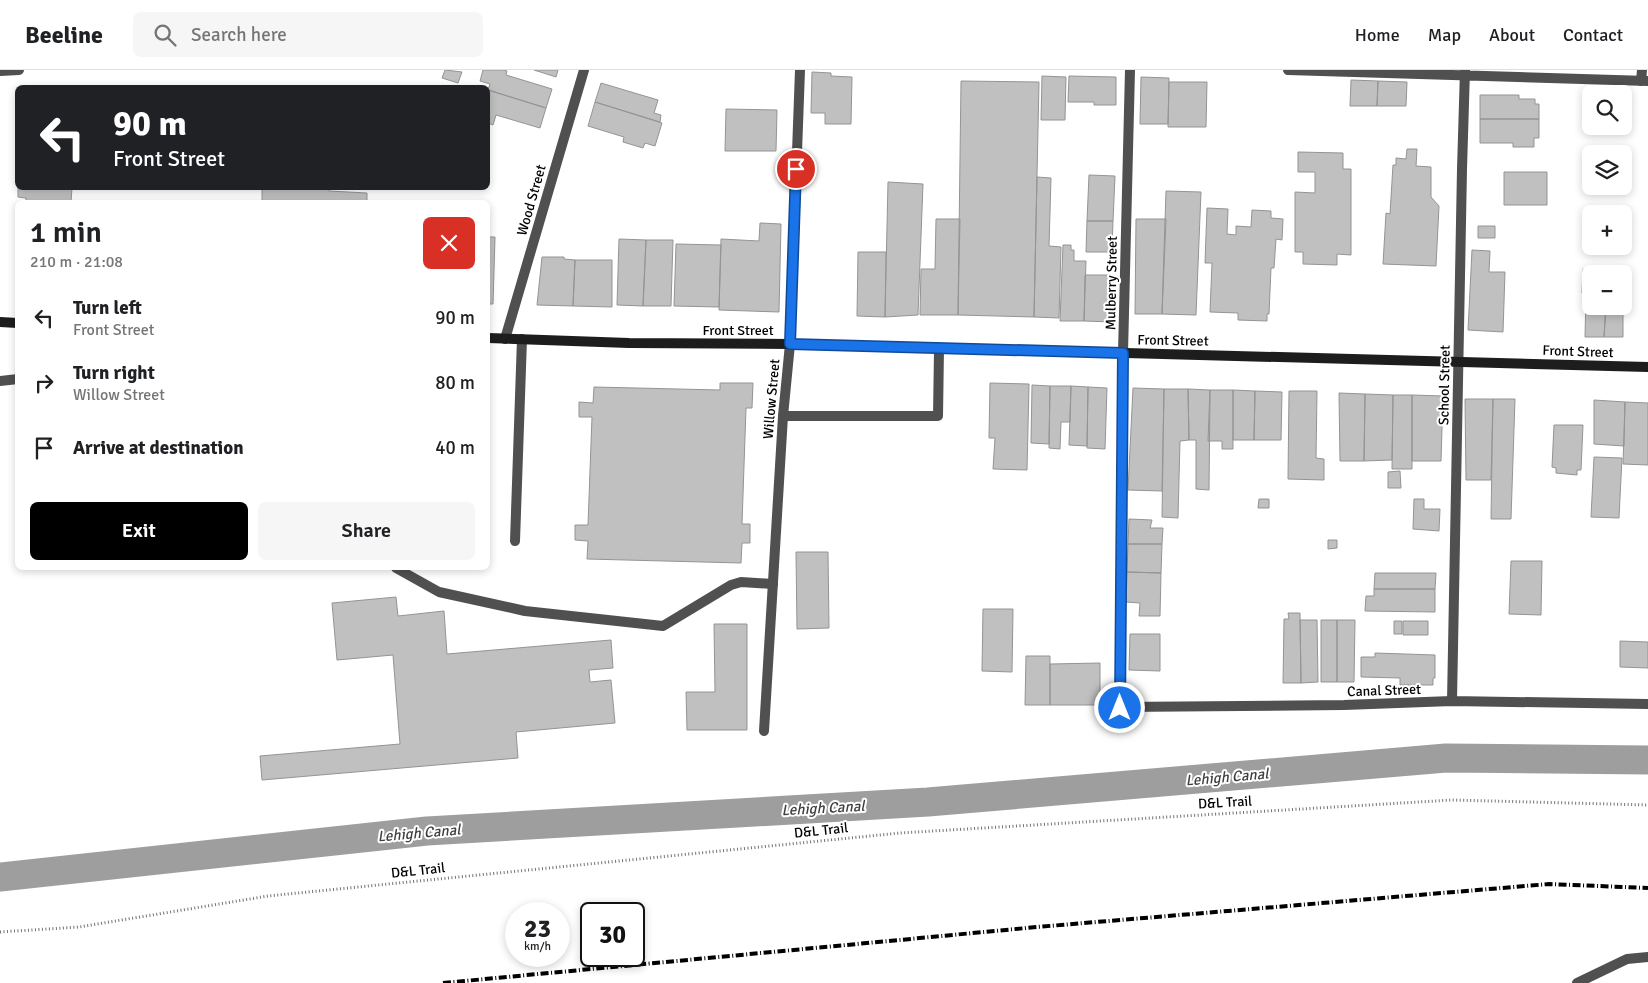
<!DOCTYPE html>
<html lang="en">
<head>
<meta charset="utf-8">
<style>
	:root { --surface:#fff; --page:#f6f6f6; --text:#202124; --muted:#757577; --line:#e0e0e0; --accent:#000 }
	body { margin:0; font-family:Signika,sans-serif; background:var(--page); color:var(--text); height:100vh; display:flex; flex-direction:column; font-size:19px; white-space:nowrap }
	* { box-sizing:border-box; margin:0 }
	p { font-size:16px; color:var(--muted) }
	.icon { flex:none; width:28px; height:28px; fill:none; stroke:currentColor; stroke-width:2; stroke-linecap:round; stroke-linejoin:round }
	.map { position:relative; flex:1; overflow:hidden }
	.details { position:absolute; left:15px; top:130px; width:475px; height:370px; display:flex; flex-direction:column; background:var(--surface); border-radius:8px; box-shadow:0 2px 8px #0003 }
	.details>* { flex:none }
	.guide { position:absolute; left:15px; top:15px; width:475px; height:105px; border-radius:8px; box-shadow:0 2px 8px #0003; background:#202124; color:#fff; overflow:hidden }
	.controls { position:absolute; left:1582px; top:15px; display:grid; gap:10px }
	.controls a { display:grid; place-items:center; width:50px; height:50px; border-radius:8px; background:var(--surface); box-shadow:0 2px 8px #0003; font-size:25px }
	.speed { position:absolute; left:505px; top:832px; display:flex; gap:10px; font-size:25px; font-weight:700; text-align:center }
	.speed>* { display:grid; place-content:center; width:65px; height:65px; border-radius:50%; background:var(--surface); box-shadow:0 2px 8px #0003; line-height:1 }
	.speed small { font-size:12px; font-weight:400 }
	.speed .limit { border:2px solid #111; border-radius:8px; background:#fff; color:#111 }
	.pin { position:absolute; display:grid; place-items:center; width:42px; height:42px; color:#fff; margin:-21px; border:2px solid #fff; border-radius:50%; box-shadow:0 1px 5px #0007 }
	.me { position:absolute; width:55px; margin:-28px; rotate:0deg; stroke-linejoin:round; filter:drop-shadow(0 0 4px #0008) }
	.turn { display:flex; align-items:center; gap:18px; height:105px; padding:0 15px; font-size:22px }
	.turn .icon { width:65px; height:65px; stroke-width:2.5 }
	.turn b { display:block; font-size:35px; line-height:42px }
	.round { display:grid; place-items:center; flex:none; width:52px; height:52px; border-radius:8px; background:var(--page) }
	.head { display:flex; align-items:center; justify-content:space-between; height:85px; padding:0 15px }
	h1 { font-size:30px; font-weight:600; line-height:38px }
	.cta { display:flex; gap:10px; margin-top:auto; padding:10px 15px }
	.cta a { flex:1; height:58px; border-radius:8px; background:var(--accent); color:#fff; font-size:20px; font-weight:600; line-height:58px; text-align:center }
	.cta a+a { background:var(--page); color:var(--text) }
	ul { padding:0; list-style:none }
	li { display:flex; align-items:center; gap:15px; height:65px; padding:0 15px }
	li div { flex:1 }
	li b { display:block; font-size:19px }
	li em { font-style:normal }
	header { display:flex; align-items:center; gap:30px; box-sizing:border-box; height:70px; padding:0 25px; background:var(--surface); border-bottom:1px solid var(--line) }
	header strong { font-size:24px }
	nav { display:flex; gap:28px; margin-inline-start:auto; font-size:18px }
	.search { width:350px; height:45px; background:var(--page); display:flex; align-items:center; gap:12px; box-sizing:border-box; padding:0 18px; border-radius:8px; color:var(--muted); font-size:19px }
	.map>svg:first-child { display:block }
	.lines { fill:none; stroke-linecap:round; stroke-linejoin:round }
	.canal { stroke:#9e9e9e; stroke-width:29 }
	.building { fill:#c0c0c0; stroke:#949494 }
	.path { stroke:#727272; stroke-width:3; stroke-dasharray:1 2.5; stroke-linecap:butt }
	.lane { stroke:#505050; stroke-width:10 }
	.street { stroke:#505050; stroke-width:10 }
	.secondary { stroke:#1d1d1d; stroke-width:10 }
	.rail { stroke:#000; stroke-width:4; stroke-dasharray:8 2.5 1 2.5; stroke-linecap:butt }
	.route-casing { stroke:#114b97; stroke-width:12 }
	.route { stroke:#1a73e8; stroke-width:9 }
	.labels { text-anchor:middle; stroke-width:4; stroke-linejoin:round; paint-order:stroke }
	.street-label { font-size:14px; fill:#000; stroke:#fff }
	.water-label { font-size:15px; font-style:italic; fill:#3f3f3f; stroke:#fff }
</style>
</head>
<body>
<header>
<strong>Beeline</strong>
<div class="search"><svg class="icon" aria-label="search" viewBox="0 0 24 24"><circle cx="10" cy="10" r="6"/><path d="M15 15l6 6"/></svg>Search here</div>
<nav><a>Home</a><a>Map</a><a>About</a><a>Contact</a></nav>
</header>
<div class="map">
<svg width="1648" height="913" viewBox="0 0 1648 913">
	<rect width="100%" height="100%" fill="#fff"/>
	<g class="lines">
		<path class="canal" d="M0 807 427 761 928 732 1446 688 1648 690"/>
	</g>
	<path class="building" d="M445 0 462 2 458 13 442 8Z
		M483 0H504L507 1 506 5 552 19 546 38 488 20 490 14 480 11Z
		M534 0H558L556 7Z
		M812 2 831 3V6L852 7 851 54H825V43H811Z
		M1042 6 1066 7 1065 50H1041Z
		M1069 6 1116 7V35H1094V32H1068Z
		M1141 7 1169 8 1168 54H1140Z
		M1351 10 1378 11 1377 36H1350Z
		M961 11 1039 12 1034 247 958 245Z
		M1378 11 1407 12 1406 36H1377Z
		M1169 12H1207L1206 57H1168Z
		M601 13 658 30 654 43 661 45 660 52 595 32Z
		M488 20 546 38 540 58 496 45 493 55 488 53Z
		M1480 25H1519V29H1535V34H1539V49H1480Z
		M595 32 662 53 655 76 645 73 643 78 623 72 624 67 588 56Z
		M726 39 777 40 776 81H725Z
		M1480 49H1539V68H1534V77H1513V73H1480Z
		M1407 79H1417L1416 96 1431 97V127L1439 136 1436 196 1383 194 1386 143 1390 144 1393 95H1396V88L1406 89Z
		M1298 82 1343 83V99H1351V185L1337 184V195L1303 194V182H1295V122L1315 123V102H1298Z
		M1504 102H1547V135H1504Z
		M1089 105 1115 106 1113 151H1087Z
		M1037 107 1051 108 1049 176 1061 177 1059 248 1034 247Z
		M888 112 923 114 918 245 885 247Z
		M18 118H72L71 132H26V128L18 127Z
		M262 118H329V121L367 123V132H262Z
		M1166 121 1201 122 1196 245 1162 244Z
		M1207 138 1228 139 1227 164 1236 165V156L1251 157 1252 140 1271 141V148L1283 149 1282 170 1276 169 1274 198H1271L1269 244H1267V251L1238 250V243L1210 242 1212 193H1205Z
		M936 149H960L958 245H920L921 199H935Z
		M1136 149H1166L1162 244H1135Z
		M1087 151H1113L1112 182H1086Z
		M760 153 781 154 779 242 719 240 721 169 759 171Z
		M1478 156H1495V168H1478Z
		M488 167H495L493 234H488Z
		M619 169 646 170 643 236 617 235Z
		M646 170H673L671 236H643Z
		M676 174 721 175 719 237 674 236Z
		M1063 175H1071V180H1074V191H1086L1084 251H1060Z
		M1472 180 1490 181 1489 202H1505L1503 262 1468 260Z
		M858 182H886L885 247 857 246Z
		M542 187H564V189L575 190 573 236 537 235Z
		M575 190H612V237L573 236Z
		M1583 199 1607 200V204H1591V236H1606L1604 267H1585L1586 223H1582Z
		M1085 205H1113L1112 252 1084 251Z
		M1606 236H1623V267H1604Z
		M720 313H753L752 338H746L742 454H750V473H742L741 493 587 489 588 471 575 470V455H588L592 347H579V332L593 333 594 317 720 320Z
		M990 313 1029 314 1027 400 993 399 995 368H989Z
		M1032 315 1050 316 1049 374 1031 373Z
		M1050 316H1071L1070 352H1061L1060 379 1049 378Z
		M1071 316 1088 317 1087 376 1069 375Z
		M1088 317 1107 318 1105 379 1087 378Z
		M1133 318 1164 319 1162 421 1128 420Z
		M1164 319H1188L1189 370 1180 371 1178 448 1162 447Z
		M1188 319 1210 320 1209 420 1196 419V370H1189Z
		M1210 320H1233V379H1222V371H1208Z
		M1233 320 1255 321 1254 370H1233Z
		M1255 321 1282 322 1281 370H1254Z
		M1289 321H1317L1316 388 1324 389V410L1288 409Z
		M1339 323 1365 324 1364 391H1340Z
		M1365 324 1393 325 1392 390 1364 391Z
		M1393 325H1412V399H1392Z
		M1412 325 1443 326 1441 391H1412Z
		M1465 329H1493L1491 410H1466Z
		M1493 329H1515L1511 449H1491Z
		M1594 330 1625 332 1624 376 1594 374Z
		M1625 332 1648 333V395L1623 394Z
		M1554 355H1583L1581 400H1577V405L1556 403V398L1552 397Z
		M1594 387 1622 388 1619 448 1591 447Z
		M1400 401 1401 418H1388V402Z
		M1259 429H1269V438H1258Z
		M1414 429H1424V439H1440L1439 461 1413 459Z
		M1129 449 1152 450 1150 458H1163L1162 474H1128Z
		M1328 470H1337V478L1328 479Z
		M1128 474H1162L1161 503 1127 502Z
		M796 482H828L829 558 797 559Z
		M1511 491H1542L1541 545 1509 544Z
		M1127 502 1161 503 1160 546H1139L1140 533 1126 532Z
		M1375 503H1436L1435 519H1374Z
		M1374 519H1435V542L1365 541 1366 526H1374Z
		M396 527 398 546 444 541 447 584 611 570 613 598 589 600 590 612 611 610 615 653 516 662 518 688 262 710 260 686 400 674 393 585 337 590 332 533Z
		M983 539H1013L1012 602 982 601Z
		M1288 543H1300L1301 613H1283L1284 549H1289Z
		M1300 550H1317L1318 612 1301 613Z
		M1321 550H1337V612H1321Z
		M1337 550H1355L1354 612H1337Z
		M1394 551H1402V564H1394Z
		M1403 551H1428V565H1403Z
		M714 554H747V660H687L686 622H715Z
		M1130 564H1160V601L1129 600Z
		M1620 571 1648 572V598L1620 597Z
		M1375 583 1435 585V608H1433V615H1400V608L1361 607V587H1375Z
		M1026 586H1050V635H1025Z
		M1100 593V635H1050V594Z"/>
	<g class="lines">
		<path class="path" d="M0 862 79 857 268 826 900 763 1452 730 1648 735"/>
		<path class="lane" d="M0 1 19 0
			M1641 11 1642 0
			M790 274 800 0
			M0 311 18 309
			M783 346H938L939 279
			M515 471 522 269
			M396 498 439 522 525 541 663 556 731 515 741 512 773 514
			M1577 913 1627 889 1648 887"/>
		<path class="street" d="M1130 0 1123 283 1120 637 1344 635 1452 631 1648 634
			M1288 0 1648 11
			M505 269 584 0
			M1452 631 1462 99 1465 0
			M764 661 783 346 790 274"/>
		<path class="secondary" d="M0 252 18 253
			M488 268 629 273 790 274 1648 297"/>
		<path class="rail" d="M443 913 1037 857 1549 814 1648 818"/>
	</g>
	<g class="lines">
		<defs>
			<path id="route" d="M796 99 790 274 1123 283 1120 638"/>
		</defs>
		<use href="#route" class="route-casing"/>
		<use href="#route" class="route"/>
	</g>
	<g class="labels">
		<g class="street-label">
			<text transform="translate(531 130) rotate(-74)" y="5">Wood Street</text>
			<text transform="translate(1111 213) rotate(-89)" y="5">Mulberry Street</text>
			<text x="738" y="265">Front Street</text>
			<text transform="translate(1173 270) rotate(1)" y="5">Front Street</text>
			<text transform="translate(1578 281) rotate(2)" y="5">Front Street</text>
			<text transform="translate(1444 315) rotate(-89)" y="5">School Street</text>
			<text transform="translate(771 329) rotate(-85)" y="5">Willow Street</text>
			<text transform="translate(1384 620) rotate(-2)" y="5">Canal Street</text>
			<text transform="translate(1225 732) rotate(-3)" y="5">D&amp;L Trail</text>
			<text transform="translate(821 760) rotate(-6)" y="5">D&amp;L Trail</text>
			<text transform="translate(418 800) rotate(-6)" y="5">D&amp;L Trail</text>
		</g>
		<g class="water-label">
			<text transform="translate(1227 707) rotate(-5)" y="5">Lehigh Canal</text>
			<text transform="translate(823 738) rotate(-3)" y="5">Lehigh Canal</text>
			<text transform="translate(419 763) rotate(-5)" y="5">Lehigh Canal</text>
		</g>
	</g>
</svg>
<div class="controls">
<a><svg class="icon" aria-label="search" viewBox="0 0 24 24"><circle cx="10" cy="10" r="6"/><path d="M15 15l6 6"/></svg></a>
<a><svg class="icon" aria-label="layers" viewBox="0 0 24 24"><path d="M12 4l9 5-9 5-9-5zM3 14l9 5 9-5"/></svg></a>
<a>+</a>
<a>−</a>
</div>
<div class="speed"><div>23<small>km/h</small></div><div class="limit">30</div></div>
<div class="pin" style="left:796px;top:99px;background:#d93025"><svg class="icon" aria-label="arrive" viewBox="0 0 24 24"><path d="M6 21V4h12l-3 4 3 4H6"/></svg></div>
<svg class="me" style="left:1120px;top:638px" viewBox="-20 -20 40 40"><circle r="17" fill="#1a73e8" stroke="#fff" stroke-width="3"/><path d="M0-11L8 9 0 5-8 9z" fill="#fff"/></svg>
<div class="guide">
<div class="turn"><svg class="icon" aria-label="left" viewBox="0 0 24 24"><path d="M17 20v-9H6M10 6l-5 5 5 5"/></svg><div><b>90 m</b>Front Street</div></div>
</div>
<section class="details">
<div class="head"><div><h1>1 min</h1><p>210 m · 21:08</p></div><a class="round" style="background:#d93025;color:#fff"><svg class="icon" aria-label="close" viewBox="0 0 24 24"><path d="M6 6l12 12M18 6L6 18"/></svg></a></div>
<ul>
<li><svg class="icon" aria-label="left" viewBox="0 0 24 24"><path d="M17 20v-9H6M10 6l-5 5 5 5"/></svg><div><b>Turn left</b><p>Front Street</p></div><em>90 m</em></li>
<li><svg class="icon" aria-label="right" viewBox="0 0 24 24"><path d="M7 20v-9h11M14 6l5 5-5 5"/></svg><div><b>Turn right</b><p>Willow Street</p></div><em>80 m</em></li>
<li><svg class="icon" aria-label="arrive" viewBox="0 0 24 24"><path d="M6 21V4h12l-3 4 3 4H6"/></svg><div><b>Arrive at destination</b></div><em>40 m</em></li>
</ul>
<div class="cta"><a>Exit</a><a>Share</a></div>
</section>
</div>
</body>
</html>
